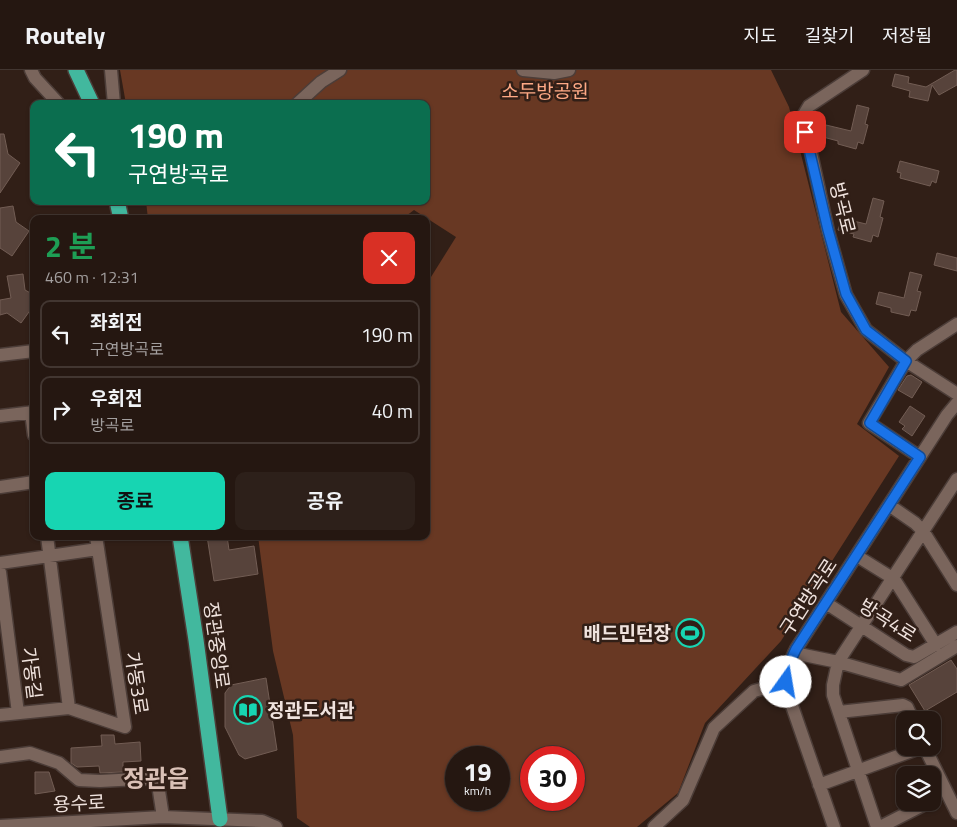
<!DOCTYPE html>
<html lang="ko">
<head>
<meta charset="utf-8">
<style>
	:root { --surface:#251711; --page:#2d201a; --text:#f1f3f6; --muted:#a39f9f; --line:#423631; --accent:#17d5b2 }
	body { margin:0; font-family:"Titillium Web","Noto Sans KR",sans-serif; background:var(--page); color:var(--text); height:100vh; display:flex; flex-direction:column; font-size:19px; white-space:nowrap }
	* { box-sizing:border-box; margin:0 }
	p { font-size:16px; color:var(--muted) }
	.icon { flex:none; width:28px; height:28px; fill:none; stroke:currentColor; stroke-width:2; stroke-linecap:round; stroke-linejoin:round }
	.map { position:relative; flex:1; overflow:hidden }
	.sheet { position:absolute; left:30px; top:145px; width:400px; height:325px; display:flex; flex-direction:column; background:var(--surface); border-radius:10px; box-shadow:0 1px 4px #0004,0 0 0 1px var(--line) }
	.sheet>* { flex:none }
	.hud { position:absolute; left:30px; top:30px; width:400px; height:105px; border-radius:10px; box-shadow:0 1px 4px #0004,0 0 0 1px var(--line); background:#0b6e4f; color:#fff; overflow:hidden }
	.controls { position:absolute; left:896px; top:641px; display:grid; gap:10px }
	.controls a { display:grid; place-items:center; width:45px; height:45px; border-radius:10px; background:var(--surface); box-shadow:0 1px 4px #0004,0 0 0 1px var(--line); font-size:25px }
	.speed { position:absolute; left:445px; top:676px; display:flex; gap:10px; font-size:25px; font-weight:700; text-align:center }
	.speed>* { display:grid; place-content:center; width:65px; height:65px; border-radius:50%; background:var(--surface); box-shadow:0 1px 4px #0004,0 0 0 1px var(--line); line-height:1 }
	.speed small { font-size:12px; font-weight:400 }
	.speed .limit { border:8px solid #d22; background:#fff; color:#111 }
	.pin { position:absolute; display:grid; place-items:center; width:42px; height:42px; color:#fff; margin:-21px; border-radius:10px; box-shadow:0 2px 8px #0006 }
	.me { position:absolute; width:55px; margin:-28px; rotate:13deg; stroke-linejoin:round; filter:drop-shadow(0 0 4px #0008) }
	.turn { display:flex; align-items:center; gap:18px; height:105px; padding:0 15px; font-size:22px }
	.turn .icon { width:65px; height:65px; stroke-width:2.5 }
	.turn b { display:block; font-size:35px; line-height:42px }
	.round { display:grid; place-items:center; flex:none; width:52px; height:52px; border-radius:10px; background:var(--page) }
	.headline { display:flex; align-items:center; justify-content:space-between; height:85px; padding:0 15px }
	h1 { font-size:30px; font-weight:700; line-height:38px; color:#1e9e55 }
	.button { display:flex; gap:10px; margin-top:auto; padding:10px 15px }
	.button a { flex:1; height:58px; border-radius:10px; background:var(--accent); color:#111; font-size:20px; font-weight:700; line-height:58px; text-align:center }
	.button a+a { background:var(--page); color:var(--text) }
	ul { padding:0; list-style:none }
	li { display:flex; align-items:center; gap:15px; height:68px; margin:0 10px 8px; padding:0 5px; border:2px solid var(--line); border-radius:10px }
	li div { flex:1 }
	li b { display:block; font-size:19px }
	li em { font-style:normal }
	header { display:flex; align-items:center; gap:30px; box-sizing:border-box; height:70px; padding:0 25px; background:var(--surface); border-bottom:1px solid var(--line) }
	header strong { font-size:24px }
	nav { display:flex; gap:28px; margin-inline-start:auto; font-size:18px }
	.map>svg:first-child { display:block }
	.green { fill:#683823; fill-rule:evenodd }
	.building { fill:#57433b; stroke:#725d54 }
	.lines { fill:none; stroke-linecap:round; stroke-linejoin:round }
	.minor-casing { stroke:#4c3d38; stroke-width:15 }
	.highway-casing { stroke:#4c3d38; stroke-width:18 }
	.minor { stroke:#7a655c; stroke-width:12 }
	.highway { stroke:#42b89e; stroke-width:15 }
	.route-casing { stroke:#114b97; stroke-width:12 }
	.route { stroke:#1a73e8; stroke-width:9 }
	.labels { text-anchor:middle; stroke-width:5; stroke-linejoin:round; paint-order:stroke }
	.park-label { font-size:19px; fill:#fea985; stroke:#311f17 }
	.street-label { font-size:19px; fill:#f0e3de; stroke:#311f17 }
	.poi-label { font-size:19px; font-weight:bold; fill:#f0e3de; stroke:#311f17; text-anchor:end }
	.district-label { font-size:24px; font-weight:bold; fill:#dac1b7; stroke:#311f17 }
</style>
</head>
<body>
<header>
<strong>Routely</strong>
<nav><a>지도</a><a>길찾기</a><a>저장됨</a></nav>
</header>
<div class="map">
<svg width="957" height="757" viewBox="0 0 957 757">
	<rect width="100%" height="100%" fill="#311f17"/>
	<path class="green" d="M120 0H771L789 37 841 242 889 297 857 354 899 386 781 571 705 653 678 723 637 757H310L297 748 293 665 273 581 258 466H426V215L456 167 414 140 402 149H148L146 131H426V34H126ZM456 688H499V730H456ZM531 688H574V730H531Z"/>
	<path class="building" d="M955 0H957V15L939 25 932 15 928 31 909 27 910 21 892 16 895 4 909 7 908 13 926 17Z
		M857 35 869 38 865 54 868 55 863 74 858 72 856 79 838 74V71L823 67 826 55 851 61Z
		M0 64H4L8 84 20 93 0 123Z
		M900 91 939 101 936 113 932 111 930 116 900 108 901 103 897 102Z
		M873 128 884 131 880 147 883 148 878 167 873 165 871 172 853 167 854 164 838 160 841 148 866 154Z
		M13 136 16 152 29 161 12 186 0 178V138Z
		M937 183 957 188V201L934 195Z
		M910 202 922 205 917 221 921 222 916 241 911 240 909 246 891 242V238L876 234 879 222 904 228Z
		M23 204 25 220 34 225V235L21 253 7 243 0 245V230L11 228 7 206Z
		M911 305 922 312 912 328 898 320 907 306Z
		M910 336 925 346 912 366 902 359 905 356 899 352Z
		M207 466H227L229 480 254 476 258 504 214 511Z
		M951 590 957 599V622L925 641 909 615Z
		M266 608 277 680 245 689 239 685 225 657V623L231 615Z
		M101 665H114L115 674 140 672 141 691 123 692V702L100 703 99 696 77 697 71 693V678L102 676Z
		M35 702H49L55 721 35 724Z"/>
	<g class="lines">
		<defs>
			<path id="minor" d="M31 0 35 8 59 34
				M111 0 114 34
				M523 0 554 3 569 0
				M863 0 809 36 803 46 828 161 846 225 866 260 906 291 957 324
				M297 34 321 12 340 0
				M0 285 34 281
				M31 342 34 365
				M0 346 34 342
				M920 387 869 353 906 291 917 280 957 254
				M0 417 34 412
				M889 435 915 453 923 461 957 515
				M47 466 69 638
				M857 486 894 509 936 575
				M0 493 98 479
				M0 502 18 643
				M826 533 906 585 914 587 957 562
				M794 583 838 592 901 610 957 576
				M839 642 903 635 907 637 913 650
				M0 645 69 638 125 657 96 466
				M925 678 957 743
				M0 687 30 683 59 693 79 710 100 711 157 708 163 747
				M819 715 920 678
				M0 756 163 747 262 751 276 757
				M654 757 683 730 714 658 754 621 787 612
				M834 757 791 633C786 607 784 603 796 579L947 345 957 333
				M877 757 833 625V615L838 592 957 409
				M880 757 929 732"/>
			<path id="highway" d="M76 0 92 34
				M117 131 121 149
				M180 466 196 570 220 749"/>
		</defs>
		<use href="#minor" class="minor-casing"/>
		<use href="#highway" class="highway-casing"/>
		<use href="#minor" class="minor"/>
		<use href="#highway" class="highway"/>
	</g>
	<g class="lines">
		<defs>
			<path id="route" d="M786 612 788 596 796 579 920 387 870 353 906 291 866 260 846 224 828 160 805 62"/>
		</defs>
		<use href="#route" class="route-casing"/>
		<use href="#route" class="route"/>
	</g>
	<defs>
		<symbol id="stadium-ring" viewBox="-11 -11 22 22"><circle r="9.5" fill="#311f17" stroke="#17d5b2" stroke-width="1.5"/><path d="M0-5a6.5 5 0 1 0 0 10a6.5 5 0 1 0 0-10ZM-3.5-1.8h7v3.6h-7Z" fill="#17d5b2"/></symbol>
		<symbol id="library-ring" viewBox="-11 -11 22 22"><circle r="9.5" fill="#311f17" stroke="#17d5b2" stroke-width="1.5"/><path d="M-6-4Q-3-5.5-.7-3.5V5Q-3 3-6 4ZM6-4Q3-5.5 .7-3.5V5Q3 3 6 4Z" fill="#17d5b2"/></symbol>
	</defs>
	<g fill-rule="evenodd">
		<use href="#stadium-ring" x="674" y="547" width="32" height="32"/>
		<use href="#library-ring" x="232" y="624" width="32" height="32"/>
	</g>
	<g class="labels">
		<g class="park-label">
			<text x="545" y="28">소두방공원</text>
		</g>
		<g class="street-label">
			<text transform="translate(843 138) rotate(76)" y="7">방곡로</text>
			<text transform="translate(808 527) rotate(-57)" y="7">구연방곡로</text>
			<text transform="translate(888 550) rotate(32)" y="7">방곡4로</text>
			<text transform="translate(217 575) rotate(82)" y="7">정관중앙로</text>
			<text transform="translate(32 603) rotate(83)" y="7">가동길</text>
			<text transform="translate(137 613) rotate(81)" y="7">가동3로</text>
			<text transform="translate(79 733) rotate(-3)" y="7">용수로</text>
		</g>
		<g class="poi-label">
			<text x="671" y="570">배드민턴장</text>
			<text x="267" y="647" text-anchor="start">정관도서관</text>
		</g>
		<g class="district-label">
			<text x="156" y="717">정관읍</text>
		</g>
	</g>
</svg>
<div class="controls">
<a><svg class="icon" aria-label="search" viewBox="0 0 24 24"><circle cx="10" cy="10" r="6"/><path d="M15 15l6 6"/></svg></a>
<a><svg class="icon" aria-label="layers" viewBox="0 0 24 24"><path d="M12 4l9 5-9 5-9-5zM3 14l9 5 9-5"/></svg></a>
</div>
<div class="speed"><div>19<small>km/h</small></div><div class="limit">30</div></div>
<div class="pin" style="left:805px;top:62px;background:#d93025"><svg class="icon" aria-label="arrive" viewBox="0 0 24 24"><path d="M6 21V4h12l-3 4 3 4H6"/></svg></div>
<svg class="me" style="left:786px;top:612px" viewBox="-20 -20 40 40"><circle r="19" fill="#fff"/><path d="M0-13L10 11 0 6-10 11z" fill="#1a73e8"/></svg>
<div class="hud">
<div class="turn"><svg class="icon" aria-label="left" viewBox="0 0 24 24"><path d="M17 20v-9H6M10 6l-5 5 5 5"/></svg><div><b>190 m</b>구연방곡로</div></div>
</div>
<section class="sheet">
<div class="headline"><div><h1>2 분</h1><p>460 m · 12:31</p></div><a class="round" style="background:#d93025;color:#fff"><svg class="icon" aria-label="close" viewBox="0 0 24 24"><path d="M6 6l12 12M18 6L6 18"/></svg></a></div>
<ul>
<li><svg class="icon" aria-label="left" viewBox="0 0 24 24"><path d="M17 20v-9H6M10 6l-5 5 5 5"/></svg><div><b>좌회전</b><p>구연방곡로</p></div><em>190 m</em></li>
<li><svg class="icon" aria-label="right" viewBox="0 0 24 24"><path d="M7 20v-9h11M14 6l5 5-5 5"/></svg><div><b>우회전</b><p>방곡로</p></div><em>40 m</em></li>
</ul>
<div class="button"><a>종료</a><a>공유</a></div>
</section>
</div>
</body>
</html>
